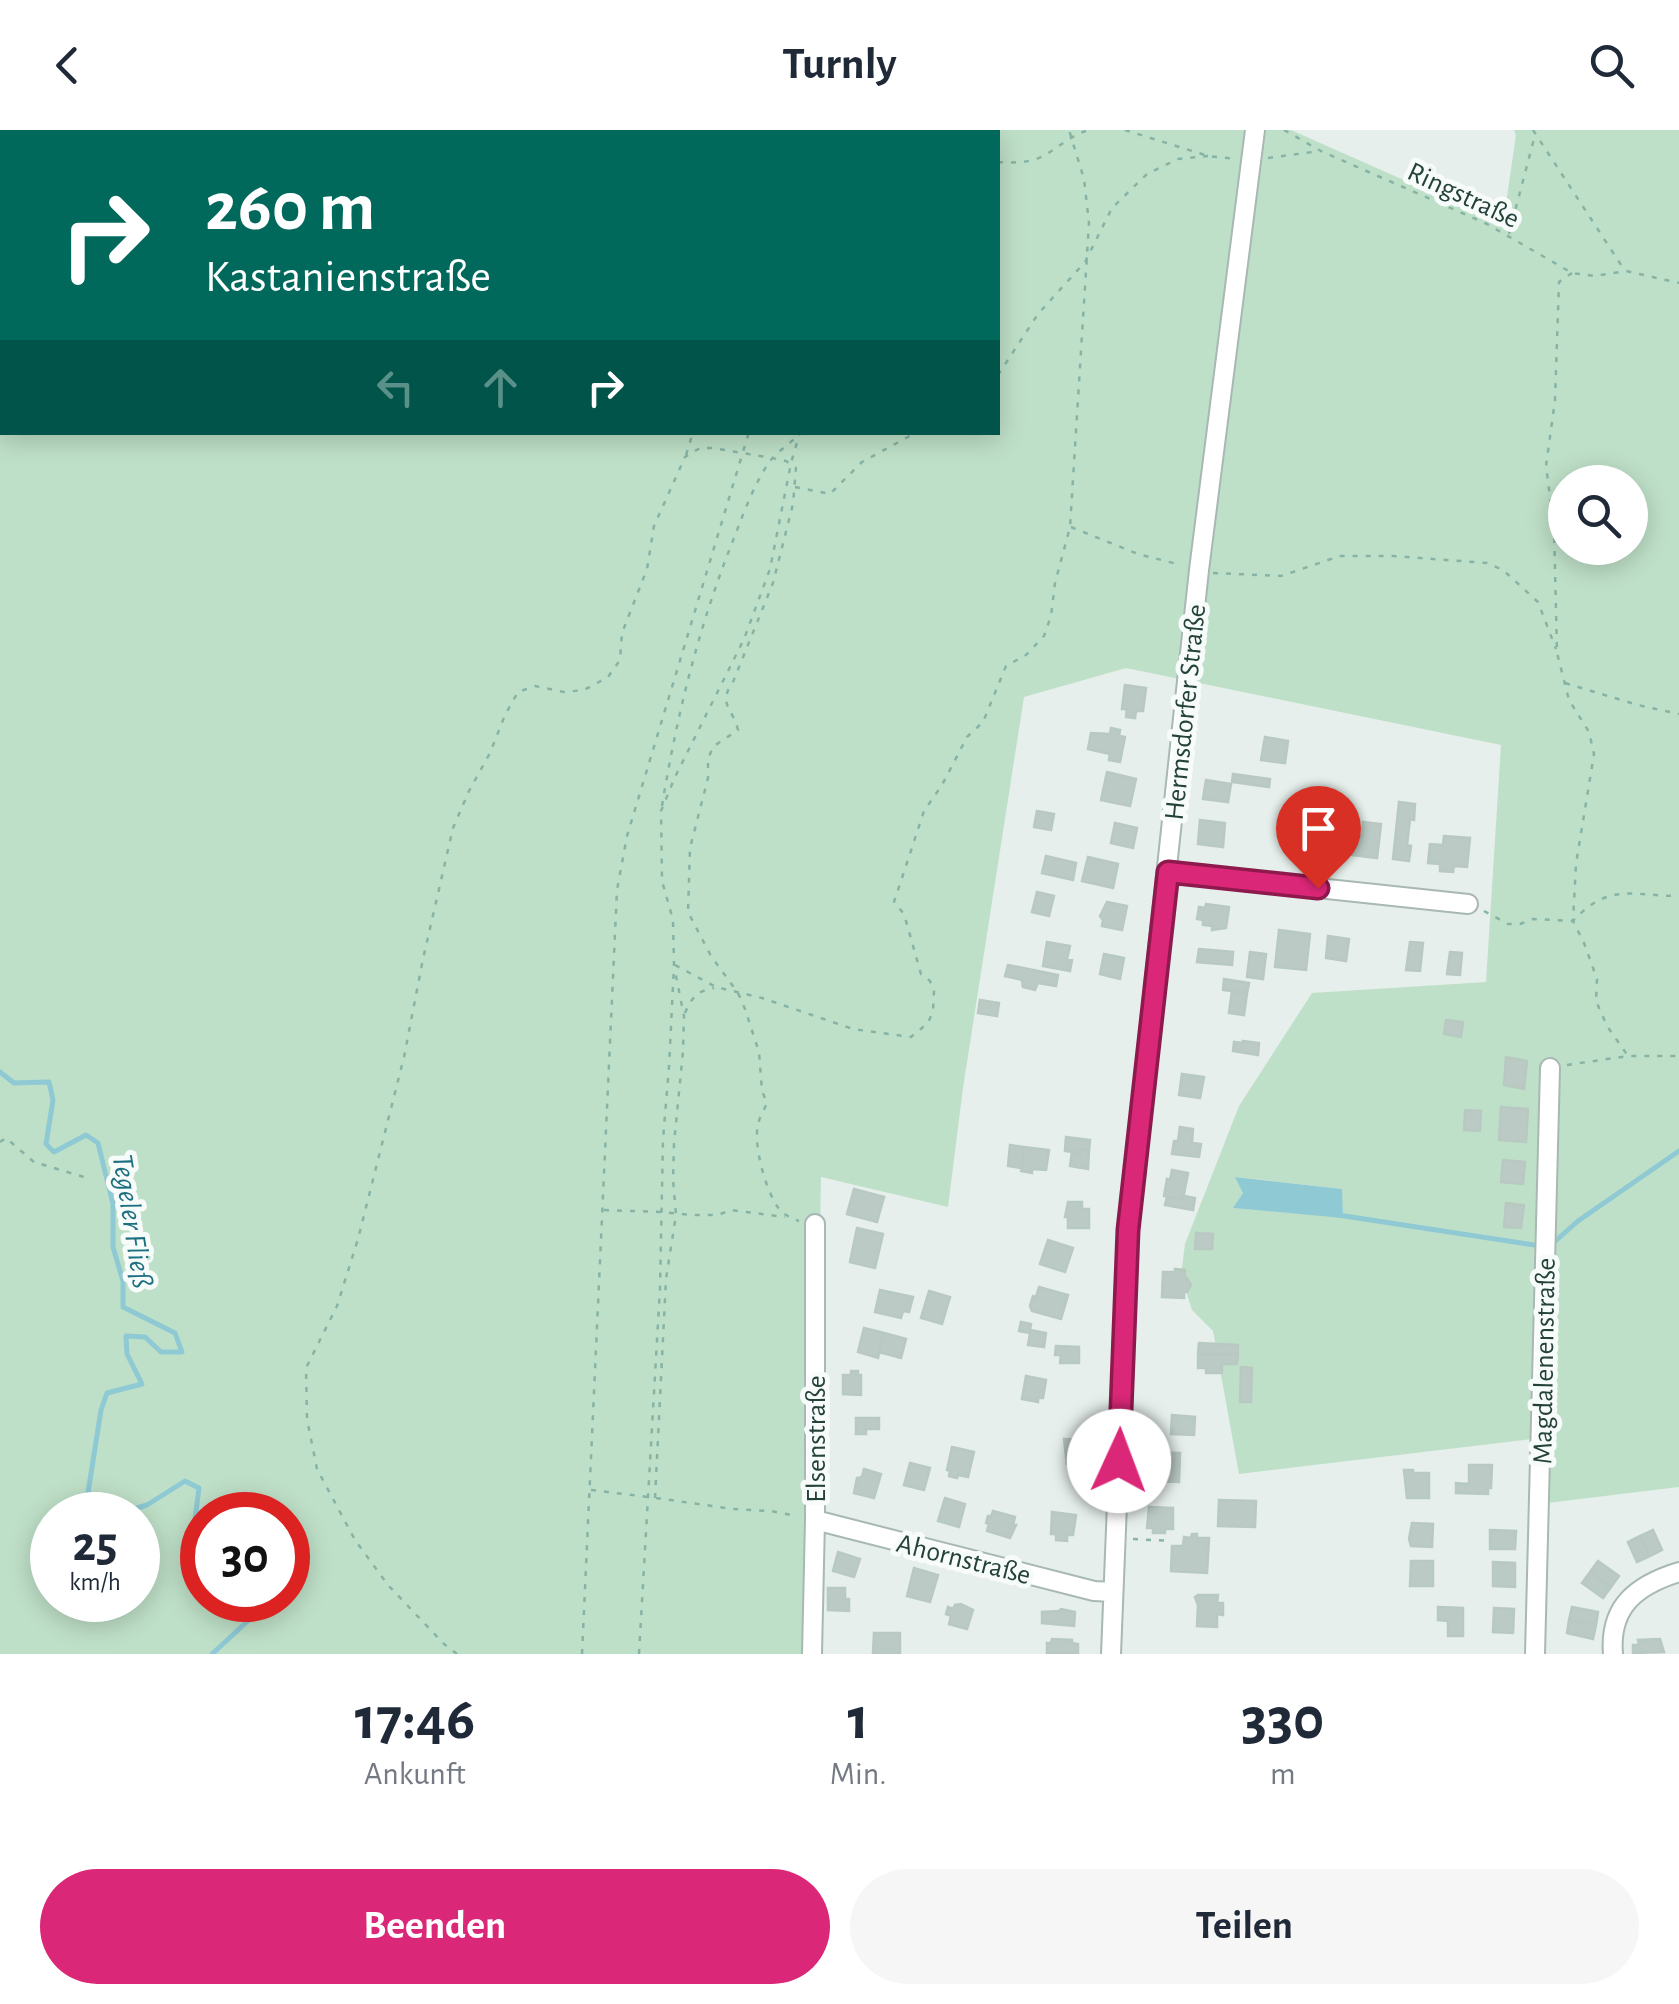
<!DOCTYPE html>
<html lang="de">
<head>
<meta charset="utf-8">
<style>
	:root { --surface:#fff; --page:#f6f6f7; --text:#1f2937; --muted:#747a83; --accent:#db2777 }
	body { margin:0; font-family:"Alegreya Sans",sans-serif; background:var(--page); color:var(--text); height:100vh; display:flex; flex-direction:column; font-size:38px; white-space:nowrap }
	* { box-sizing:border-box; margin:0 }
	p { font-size:32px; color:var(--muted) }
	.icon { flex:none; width:55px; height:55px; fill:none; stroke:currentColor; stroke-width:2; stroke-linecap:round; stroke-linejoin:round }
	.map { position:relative; height:1524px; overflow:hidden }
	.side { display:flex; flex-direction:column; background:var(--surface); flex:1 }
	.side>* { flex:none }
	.banner { position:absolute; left:0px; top:0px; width:1000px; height:305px; box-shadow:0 5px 25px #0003; background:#00695c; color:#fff; overflow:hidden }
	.controls { position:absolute; left:1548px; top:335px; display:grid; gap:20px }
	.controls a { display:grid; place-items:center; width:100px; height:100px; border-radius:50%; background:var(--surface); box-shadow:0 5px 25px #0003; font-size:50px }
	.speed { position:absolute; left:30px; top:1362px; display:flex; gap:20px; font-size:50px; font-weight:700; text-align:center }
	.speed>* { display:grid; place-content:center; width:130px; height:130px; border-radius:50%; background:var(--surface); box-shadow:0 5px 25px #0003; line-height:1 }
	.speed small { font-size:25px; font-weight:400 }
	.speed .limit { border:15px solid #d22; background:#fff; color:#111 }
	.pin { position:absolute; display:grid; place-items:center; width:85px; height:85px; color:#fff; margin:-102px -42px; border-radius:50% 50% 50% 0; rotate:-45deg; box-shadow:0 0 10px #0007 }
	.pin .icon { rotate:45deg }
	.me { position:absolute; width:110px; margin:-55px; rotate:2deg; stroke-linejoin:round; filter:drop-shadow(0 0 8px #0008) }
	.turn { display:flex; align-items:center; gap:35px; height:210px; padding:0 40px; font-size:45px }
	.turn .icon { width:130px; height:130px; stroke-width:2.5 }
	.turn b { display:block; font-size:70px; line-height:85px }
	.lanes { display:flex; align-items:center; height:95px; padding:0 40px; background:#0003; justify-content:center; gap:50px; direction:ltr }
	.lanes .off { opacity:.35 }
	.eta { display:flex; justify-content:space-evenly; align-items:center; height:170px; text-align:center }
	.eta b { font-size:60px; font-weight:700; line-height:70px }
	.button { display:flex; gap:20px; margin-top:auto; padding:20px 40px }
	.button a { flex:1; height:115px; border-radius:60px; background:var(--accent); color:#fff; font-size:40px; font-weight:700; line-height:115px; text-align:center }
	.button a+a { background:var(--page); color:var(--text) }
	header { display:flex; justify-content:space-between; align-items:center; height:130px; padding:0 40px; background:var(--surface); font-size:45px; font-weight:700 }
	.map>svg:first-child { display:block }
	.green { fill:#bfe0c8; fill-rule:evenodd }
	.water { fill:#8ec9d4 }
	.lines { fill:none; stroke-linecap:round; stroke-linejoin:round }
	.stream { stroke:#8ec9d4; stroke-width:5 }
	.building { fill:#bbcac4; stroke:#b8c9c2; stroke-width:2.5 }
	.street-casing { stroke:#a8b8b2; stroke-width:22 }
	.path { stroke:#86b3a5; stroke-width:2.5; stroke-dasharray:5 8; stroke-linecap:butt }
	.street { stroke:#fff; stroke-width:18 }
	.route-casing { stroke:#8e194d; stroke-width:25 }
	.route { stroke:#db2777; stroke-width:18 }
	.labels { text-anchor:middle; stroke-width:10; stroke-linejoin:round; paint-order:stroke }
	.street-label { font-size:28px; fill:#24423a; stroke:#f7fbf9 }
	.water-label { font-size:30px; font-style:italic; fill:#1c6f80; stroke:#f7fbf9 }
</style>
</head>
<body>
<header><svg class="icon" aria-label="back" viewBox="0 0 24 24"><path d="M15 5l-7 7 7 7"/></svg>Turnly<svg class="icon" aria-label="search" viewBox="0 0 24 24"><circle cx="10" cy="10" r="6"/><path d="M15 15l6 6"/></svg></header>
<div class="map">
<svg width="1679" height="1524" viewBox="0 0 1679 1524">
	<rect width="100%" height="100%" fill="#e6efeb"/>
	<path class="green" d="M0 0H1291L1503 94 1516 5 1514 0H1679V1357L1539 1374 1540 1308 1239 1344 1213 1201 1192 1180 1181 1145 1185 1114 1239 976 1312 863 1486 852 1501 615 1126 538 1024 567 963 958 948 1077 821 1047 812 1524H0ZM2 2H998V302H2ZM1565 352H1630V418H1565ZM1236 1047 1341 1059 1343 1087 1234 1078 1244 1063ZM52 1385H138V1470H52ZM202 1385H288V1470H202Z"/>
	<path class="water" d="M1235 1047 1342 1059 1343 1088 1233 1078 1243 1063Z"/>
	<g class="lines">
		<path class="stream" d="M0 942 14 953 49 952 53 970 46 1014 54 1022 86 1005 98 1013 113 1074V1117L123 1151V1177L175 1203 182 1222H161L145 1207 126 1206 127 1224 142 1254 107 1263 101 1280 87 1369 98 1385
			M1338 1085 1534 1115
			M1552 1114 1578 1091 1679 1021
			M114 1385 147 1375 185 1351 199 1358 190 1428 202 1439
			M212 1524 251 1488 256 1470"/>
	</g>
	<path class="building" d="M1125 555 1146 558 1143 581H1136L1135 588 1126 587 1127 579H1122Z
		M1111 598 1120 600 1119 606 1125 607 1120 632 1109 630 1110 624 1088 619 1091 603 1110 604Z
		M1265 607 1288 611 1285 633 1261 630Z
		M1107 642 1136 649 1130 676 1101 670Z
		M1233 644 1270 649 1269 657 1232 652Z
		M1206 650 1231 654 1228 672 1203 669Z
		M1399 672 1415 674 1414 690 1410 689 1407 715 1411 716 1409 731 1393 729Z
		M1037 681 1054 684 1051 700 1034 697Z
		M1321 685 1332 686 1327 717 1317 716V713L1298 710 1301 689 1320 692Z
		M1200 690 1225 693 1223 717 1198 714Z
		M1363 692 1381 694 1377 728 1343 724 1345 704 1362 706Z
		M1115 693 1137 698 1133 718 1111 713Z
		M1444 706 1470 708 1467 737 1454 736 1453 742 1440 741V734L1428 733 1430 714 1443 715Z
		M1046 726 1076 733 1073 750 1042 743Z
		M1088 727 1118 734 1113 758 1082 751Z
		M1037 762 1054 766 1049 786 1032 782Z
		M1107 772 1127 776 1122 800 1102 796 1103 790 1100 786Z
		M1206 774 1229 777 1226 798 1212 800V796L1203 795V790L1197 789 1199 777 1205 778Z
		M1279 800 1310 804 1306 840 1275 837Z
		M1328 806 1349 809 1346 831 1326 828Z
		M1047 812 1070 816 1067 829 1072 830 1070 841 1043 836Z
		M1410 812 1423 813 1420 841 1406 840Z
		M1199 819 1233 822 1232 835 1197 832Z
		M1250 822 1266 824 1263 849 1247 847Z
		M1450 822 1462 823 1460 845 1447 844Z
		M1104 824 1124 828 1120 849 1100 844Z
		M1008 835 1058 845 1056 856 1038 853 1035 860 1023 857 1022 850 1005 846Z
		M1224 849 1249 853 1247 863 1223 860Z
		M1232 861 1247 863 1244 885 1229 883Z
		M980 870 999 873 997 886 978 883Z
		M1446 890 1463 892 1461 907 1444 904Z
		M1243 911 1259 913 1258 925 1233 921 1234 912 1243 913Z
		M1506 927 1527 931 1524 959 1504 955Z
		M1182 944 1204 947 1200 968 1179 965Z
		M1501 977 1528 979 1526 1012 1499 1010Z
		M1465 980 1481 981 1480 1001 1464 1000Z
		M1180 997 1193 999 1192 1013 1201 1014 1199 1027 1172 1024 1174 1011H1178Z
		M1066 1007 1090 1010 1089 1020 1080 1019V1023L1065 1021Z
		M1010 1015 1024 1017 1022 1038 1008 1036Z
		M1024 1017 1049 1020 1046 1040 1032 1039V1043L1021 1041Z
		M1080 1019 1089 1020 1088 1039 1070 1036 1072 1022 1080 1023Z
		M1503 1030 1525 1032 1523 1054 1501 1052Z
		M1172 1040 1188 1043 1183 1069 1164 1066 1167 1049 1170 1050Z
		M854 1059 884 1067 877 1092 847 1084Z
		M1184 1066 1195 1068 1193 1080 1165 1075 1167 1067 1183 1069Z
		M1068 1072H1082V1079H1089V1098H1068V1087H1065Z
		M1506 1073 1524 1075 1521 1098 1504 1097Z
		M857 1098 883 1104 875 1138 850 1132Z
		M1196 1103 1213 1104 1212 1119H1195Z
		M1048 1110 1073 1118 1065 1142 1040 1134Z
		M1175 1139 1185 1140V1148H1187L1191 1155 1187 1162H1184V1168L1162 1167 1163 1142H1175Z
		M1039 1157 1068 1165 1061 1189 1032 1181 1030 1176 1033 1166 1036 1167Z
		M880 1160 913 1167 909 1182 903 1181 901 1188 875 1182Z
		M929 1161 950 1167 942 1194 921 1188Z
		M1021 1192 1031 1194 1030 1200 1046 1203 1044 1217 1028 1215 1030 1203 1019 1201Z
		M864 1198 884 1203 878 1228 858 1222Z
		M884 1203 906 1209 901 1228 879 1222Z
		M1199 1213 1238 1215V1225L1198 1224Z
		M1056 1216 1079 1217V1233H1060L1061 1225H1055Z
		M1198 1224 1238 1225 1237 1234H1222V1243H1206V1238H1198Z
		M1241 1237 1252 1238 1251 1272H1240Z
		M851 1241H858V1245H861V1265L843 1264V1245H851Z
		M1026 1246 1046 1250 1043 1268H1038V1272L1022 1269Z
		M1172 1285 1195 1287 1194 1305 1171 1304Z
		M856 1288H879V1299H866V1304H856Z
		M1064 1309 1084 1310 1083 1319 1087 1322 1086 1334H1067Z
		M952 1317 974 1322 968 1347 958 1345 957 1348 949 1346 950 1341 947 1340Z
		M1148 1322 1180 1323 1179 1352 1148 1351 1145 1331H1148Z
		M910 1333 930 1338 924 1360 904 1355Z
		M1469 1335H1492L1491 1358H1488V1364L1456 1363V1353L1469 1354Z
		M864 1339 881 1344 874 1368 854 1363 857 1348 862 1347Z
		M1404 1340H1413V1343H1429V1368H1407Z
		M945 1368 965 1374 959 1397 938 1391Z
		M1219 1370 1256 1371 1255 1397 1218 1396Z
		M1149 1377 1173 1378V1399H1165V1403H1153V1398H1147Z
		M993 1381 1015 1387 1013 1395H1016L1010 1408 987 1401 989 1394 986 1393 988 1386 991 1387Z
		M1052 1382 1076 1385 1073 1405H1067V1411L1056 1410V1404H1051Z
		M1412 1393 1433 1394 1432 1417 1411 1416 1409 1409Z
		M1490 1400 1516 1401 1515 1419H1490Z
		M1653 1400 1662 1420 1650 1426 1640 1406Z
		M1192 1404H1197V1408H1209L1207 1443 1171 1441 1172 1416H1183L1184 1407 1191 1408Z
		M1640 1406 1650 1426 1637 1432 1628 1412Z
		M838 1422 860 1429 854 1447 833 1441Z
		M1411 1431H1433V1456H1410Z
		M1598 1431 1619 1446 1611 1457 1590 1442Z
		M1493 1432 1515 1433V1457L1493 1456Z
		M914 1438 938 1445 930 1472 907 1466Z
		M1590 1442 1611 1457 1603 1468 1582 1453Z
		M828 1458H845V1469H849V1481L828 1480Z
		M1198 1465H1218L1217 1473H1223V1485L1217 1484V1497L1197 1496 1198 1475 1195 1467Z
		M961 1474 973 1480 967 1499 949 1494 951 1486 946 1484 948 1477 953 1479 955 1475Z
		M1438 1477 1463 1478V1506H1448V1491L1438 1490Z
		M1572 1477 1598 1482 1596 1495 1569 1490Z
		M1494 1478 1514 1479 1513 1503 1493 1502Z
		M1061 1479 1075 1482 1074 1496 1042 1493V1482L1059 1481Z
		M1569 1490 1596 1495 1593 1509 1567 1503Z
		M874 1503H900V1524H873Z
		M1052 1509 1072 1510V1513L1078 1514V1524L1047 1523V1513H1051Z
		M1660 1509 1664 1522 1633 1523V1515H1639L1638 1510Z"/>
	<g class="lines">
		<defs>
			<path id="street" d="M1168 742 1468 774
				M815 1390 1094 1461 1113 1462
				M812 1524 815 1390V1094
				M1111 1524 1128 1099 1199 440 1255 0
				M1535 1524 1550 938
				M1613 1524C1609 1476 1637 1455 1679 1442"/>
		</defs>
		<use href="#street" class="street-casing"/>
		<path class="path" d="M845 0 846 2
			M1125 0 1208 26 1236 29
			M1284 0 1321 21 1487 94 1572 143 1595 146 1626 141 1679 153
			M1533 0 1625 141
			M809 2 810 0
			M851 2 852 0
			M900 2V0
			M1268 28 1320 21
			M998 32C1013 33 1032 33 1045 25 1060 16 1071 6 1088 0
			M1509 104 1535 5
			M1572 143 1559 152 1555 270 1546 336 1554 397 1557 523 1569 570 1589 602 1594 624 1576 734 1573 791 1584 813 1597 849 1596 871 1607 896 1628 926
			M998 245 1038 184 1085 132 1112 78 1147 44 1178 29 1208 26
			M686 325 693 302
			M795 357 830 364 862 332 917 302
			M1071 397 1138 424 1181 435
			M1213 443 1281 446 1340 426H1393L1487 433 1503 440 1538 472 1556 519
			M1565 553 1638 575 1679 584
			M662 676C677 584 699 495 734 408 744 382 754 354 770 331 777 322 790 314 798 305
			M1484 781 1508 794H1520L1533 789 1573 791C1609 752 1633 766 1679 766
			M675 835 716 857 762 868 853 899 911 907 928 893 933 881 934 861 930 851 921 844 904 784 894 772 924 681 942 655 967 607 983 592 1006 536 1026 525 1044 506 1051 486 1055 453 1070 397 1089 93 1084 49 1069 0
			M685 883C692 867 697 861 714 858
			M1567 935 1628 926H1679
			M0 1012 6 1008 34 1032 87 1048
			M604 1080 661 1082 692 1085H718L731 1080 785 1087
			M591 1360 648 1367
			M655 1368 666 1149 676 1085 673 1050 674 1014 683 921 684 886 675 841
			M656 1368 733 1379 771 1381 796 1386
			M1133 1409 1172 1411
			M457 1524 444 1514 388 1455 355 1410 317 1339 307 1289 306 1238 337 1176 358 1109 404 927 423 829 453 698 469 661 490 623 505 585 518 562 535 556 564 562 584 560 608 547 620 530 622 503 647 439 654 396 685 327 700 318H713L772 328 786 331 796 338 793 374 773 453 733 552C717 574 733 578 738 600L714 616 708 628V648L690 718 688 782 711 826 738 863 745 879 759 922 762 961 767 973C764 980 759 988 758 995 753 1015 766 1062 779 1079 784 1085 791 1088 799 1091
			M582 1524 617 760 627 706 749 302
			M639 1524 660 1158 663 1009 669 937 674 835 673 790 662 751 661 681 675 647 744 509 770 439 791 333 800 302"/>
		<use href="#street" class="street"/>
	</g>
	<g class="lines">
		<defs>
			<path id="route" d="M1119 1331 1128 1100 1168 742 1318 758"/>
		</defs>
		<use href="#route" class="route-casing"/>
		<use href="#route" class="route"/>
	</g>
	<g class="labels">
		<g class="street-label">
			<text transform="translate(1464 64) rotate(25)" y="10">Ringstraße</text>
			<text transform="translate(1184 582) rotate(-84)" y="10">Hermsdorfer Straße</text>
			<text transform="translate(1543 1231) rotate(-89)" y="10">Magdalenenstraße</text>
			<text transform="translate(815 1309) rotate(-90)" y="10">Elsenstraße</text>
			<text transform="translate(964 1428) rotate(14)" y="10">Ahornstraße</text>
		</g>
		<g class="water-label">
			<text transform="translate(133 1091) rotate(81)" y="10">Tegeler Fließ</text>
		</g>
	</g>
</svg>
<div class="controls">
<a><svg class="icon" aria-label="search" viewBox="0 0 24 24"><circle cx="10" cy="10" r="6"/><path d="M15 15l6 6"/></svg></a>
</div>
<div class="speed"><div>25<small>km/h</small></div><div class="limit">30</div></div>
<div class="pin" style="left:1318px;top:758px;background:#d93025"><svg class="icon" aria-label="arrive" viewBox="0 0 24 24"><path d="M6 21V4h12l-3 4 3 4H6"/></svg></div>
<svg class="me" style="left:1119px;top:1331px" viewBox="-20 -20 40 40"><circle r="19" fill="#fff"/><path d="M0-13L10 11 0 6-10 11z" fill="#db2777"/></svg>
<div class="banner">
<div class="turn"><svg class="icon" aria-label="right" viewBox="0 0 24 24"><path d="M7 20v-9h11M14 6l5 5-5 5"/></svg><div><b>260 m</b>Kastanienstraße</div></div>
<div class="lanes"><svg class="icon off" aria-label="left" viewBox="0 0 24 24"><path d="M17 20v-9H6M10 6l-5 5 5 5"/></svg><svg class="icon off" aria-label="ahead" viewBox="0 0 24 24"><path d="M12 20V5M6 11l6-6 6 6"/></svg><svg class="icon" aria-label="right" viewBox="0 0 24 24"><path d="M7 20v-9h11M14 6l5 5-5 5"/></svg></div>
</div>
</div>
<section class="side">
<div class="eta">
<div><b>17:46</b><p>Ankunft</p></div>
<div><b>1</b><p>Min.</p></div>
<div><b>330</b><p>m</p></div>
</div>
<div class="button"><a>Beenden</a><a>Teilen</a></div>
</section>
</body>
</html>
